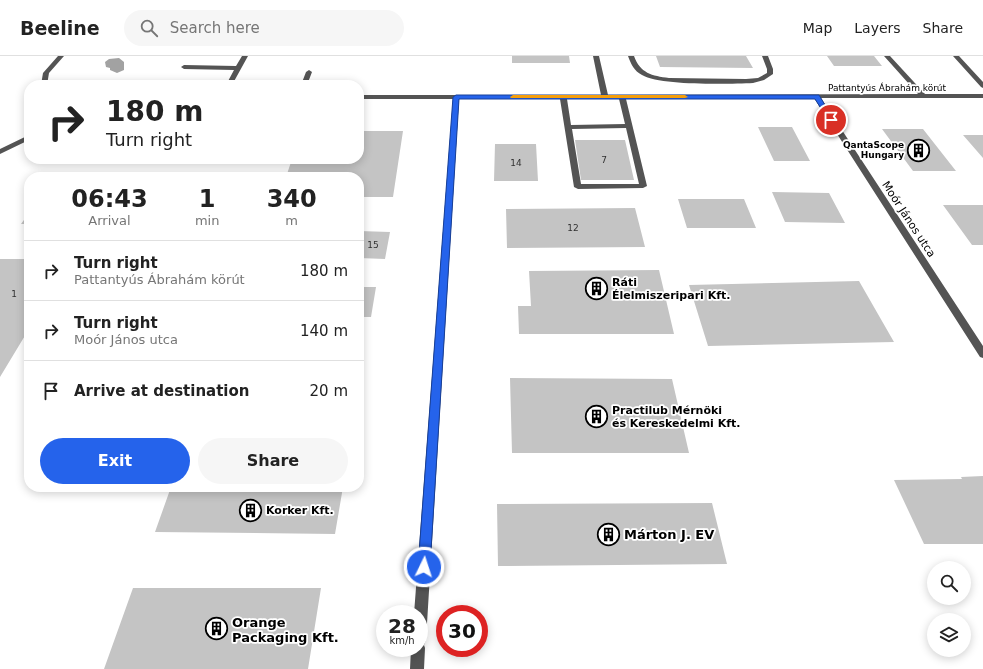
<!DOCTYPE html>
<html lang="en">
<head>
<meta charset="utf-8">
<style>
	:root { --surface:#fff; --page:#f6f6f6; --text:#222; --muted:#767676; --line:#e0e0e0; --accent:#2563eb }
	body { margin:0; font-family:"DejaVu Sans",sans-serif; background:var(--page); color:var(--text); height:100vh; display:flex; flex-direction:column; font-size:15px; white-space:nowrap }
	* { box-sizing:border-box; margin:0 }
	p { font-size:13px; color:var(--muted) }
	.icon { flex:none; width:22px; height:22px; fill:none; stroke:currentColor; stroke-width:2; stroke-linecap:round; stroke-linejoin:round }
	.map { position:relative; flex:1; overflow:hidden }
	.drawer { position:absolute; left:24px; top:116px; width:340px; height:320px; display:flex; flex-direction:column; background:var(--surface); border-radius:16px; box-shadow:0 2px 10px #0003 }
	.drawer>* { flex:none }
	.banner { position:absolute; left:24px; top:24px; width:340px; height:84px; border-radius:16px; box-shadow:0 2px 10px #0003; background:#fff; color:var(--text); overflow:hidden }
	.tools { position:absolute; left:927px; top:505px; display:grid; gap:8px }
	.tools a { display:grid; place-items:center; width:44px; height:44px; border-radius:50%; background:var(--surface); box-shadow:0 2px 10px #0003; font-size:20px }
	.speed { position:absolute; left:376px; top:549px; display:flex; gap:8px; font-size:20px; font-weight:700; text-align:center }
	.speed>* { display:grid; place-content:center; width:52px; height:52px; border-radius:50%; background:var(--surface); box-shadow:0 2px 10px #0003; line-height:1 }
	.speed small { font-size:10px; font-weight:400 }
	.speed .limit { border:6px solid #d22; background:#fff; color:#111 }
	.pin { position:absolute; display:grid; place-items:center; width:34px; height:34px; color:#fff; margin:-17px; border:2px solid #fff; border-radius:50%; box-shadow:0 1px 4px #0007 }
	.me { position:absolute; width:44px; margin:-22px; rotate:4deg; stroke-linejoin:round; filter:drop-shadow(0 0 3px #0008) }
	.turn { display:flex; align-items:center; gap:14px; height:84px; padding:0 16px; font-size:18px }
	.turn .icon { width:52px; height:52px; stroke-width:2.5 }
	.turn b { display:block; font-size:28px; line-height:34px }
	.eta { display:flex; justify-content:space-evenly; align-items:center; height:68px; text-align:center }
	.eta b { font-size:24px; font-weight:800; line-height:28px }
	.cta { display:flex; gap:8px; margin-top:auto; padding:8px 16px }
	.cta a { flex:1; height:46px; border-radius:24px; background:var(--accent); color:#fff; font-size:16px; font-weight:800; line-height:46px; text-align:center }
	.cta a+a { background:var(--page); color:var(--text) }
	ul { padding:0; list-style:none }
	li { display:flex; align-items:center; gap:12px; height:60px; padding:0 16px; border-top:1px solid var(--line) }
	li div { flex:1 }
	li b { display:block; font-size:15px }
	li em { font-style:normal }
	header { display:flex; align-items:center; gap:24px; box-sizing:border-box; height:56px; padding:0 20px; background:var(--surface); border-bottom:1px solid var(--line) }
	header strong { font-size:19px }
	nav { display:flex; gap:22px; margin-inline-start:auto; font-size:14px }
	.search { width:280px; height:36px; background:var(--page); display:flex; align-items:center; gap:10px; box-sizing:border-box; padding:0 14px; border-radius:22px; color:var(--muted); font-size:15px }
	.map>svg:first-child { display:block }
	.water { fill:#a2a2a2 }
	.building { fill:#c4c4c4 }
	.lines { fill:none; stroke-linecap:round; stroke-linejoin:round }
	.minor { fill:#545454; fill-rule:evenodd }
	.route { fill:#2563eb; stroke:#184099 }
	.slow { fill:#f59e0b }
	.labels { text-anchor:middle; stroke-width:3.5; stroke-linejoin:round; paint-order:stroke }
	.far-street-label { font-size:9px; fill:#000; stroke:#fff }
	.far-poi-label { font-size:9px; font-weight:bold; fill:#000; stroke:#fff; text-anchor:end }
	.number-label { font-size:9px; fill:#313131 }
	.street-label { font-size:11px; fill:#000; stroke:#fff }
	.poi-label { font-size:11px; font-weight:bold; fill:#000; stroke:#fff; text-anchor:start }
	.near-poi-label { font-size:13px; font-weight:bold; fill:#000; stroke:#fff; text-anchor:start }
</style>
</head>
<body>
<header>
<strong>Beeline</strong>
<div class="search"><svg class="icon" aria-label="search" viewBox="0 0 24 24"><circle cx="10" cy="10" r="6"/><path d="M15 15l6 6"/></svg>Search here</div>
<nav><a>Map</a><a>Layers</a><a>Share</a></nav>
</header>
<div class="map">
<svg width="983" height="613" viewBox="0 0 983 613">
	<rect width="100%" height="100%" fill="#fff"/>
	<path class="water" d="M119 2 124 6V14L117 17 110 14V12L106 11 105 6 109 3Z"/>
	<path class="building" d="M512 0H569L570 7H512Z
		M656 0H746L753 12 660 11Z
		M827 0H874L882 10H834Z
		M758 71H792L810 105H774Z
		M882 73H923L956 115H913Z
		M359 75H403L393 141H359V121H286L292 103H359Z
		M963 79H983V102Z
		M575 84H625L634 124H581Z
		M495 88H536L538 125H494Z
		M772 136 829 137 845 167 785 166Z
		M678 143H744L756 172H687Z
		M943 149H983V189H972Z
		M635 152 645 191 507 192 506 153Z
		M29 157V168H21Z
		M359 175 390 176 385 203 359 202Z
		M0 203H29V273L0 321Z
		M659 214 674 278H519L518 250H531L529 215Z
		M859 225 894 286 708 290 689 229Z
		M359 231H376L371 261H359Z
		M510 322 672 323 689 397H512Z
		M983 420V488H924L894 424 962 423 961 421Z
		M171 431H343L335 478 155 476Z
		M712 447 727 508 498 510 497 448Z
		M133 532H321L308 613H104Z"/>
	<g class="lines">
		<path class="minor" d="M58 0H64L49 17 47 29H41L43 17Z
			M242 0H248L232 29H226L234 14 184 13 181 11 184 9 236 10Z
			M593 0H599L608 39 918 38 884 0H890L925 38H983V42H821L983 290V302L980 301 814 42 626 43 647 130 643 132 578 133 574 131 560 43H459L426 584 424 589 425 592 424 613H410L411 592H419V558H414L453 43H359V39H601ZM567 43H619L625 68 571 69ZM626 72 639 128H581L572 73Z
			M628 0H634C640 17 652 20 669 22L746 23 758 22 767 17V13L762 0H768L773 13V18L764 24 753 27C730 28 661 30 642 19 634 15 631 8 628 0Z
			M953 0H959L983 26V32L981 31Z
			M309 14 312 16 307 29H301L306 16Z
			M29 79V84L0 98V93Z"/>
	</g>
	<path class="route" d="M456 39H819L834 64 829 65 815 43H459L430 511 428 515 424 517 420 515 418 511 453 41Z"/>
	<path class="slow" d="M513 39H685L688 41 685 42H511L510 41Z"/>
	<defs>
		<symbol id="building-ring" viewBox="-11 -11 22 22"><circle r="9.5" fill="#fff" stroke="#000" stroke-width="1.5"/><path d="M-4-6H4V6H1V3H-1V6H-4ZM-2.5-4.3h1.7v1.8h-1.7ZM.8-4.3h1.7v1.8H.8ZM-2.5-1h1.7V.8h-1.7ZM.8-1h1.7V.8H.8Z" fill="#000"/></symbol>
	</defs>
	<g fill-rule="evenodd">
		<use href="#building-ring" x="906" y="82" width="25" height="25"/>
		<use href="#building-ring" x="584" y="220" width="25" height="25"/>
		<use href="#building-ring" x="584" y="348" width="25" height="25"/>
		<use href="#building-ring" x="238" y="442" width="25" height="25"/>
		<use href="#building-ring" x="596" y="466" width="25" height="25"/>
		<use href="#building-ring" x="204" y="560" width="25" height="25"/>
	</g>
	<g class="labels">
		<g class="far-street-label">
			<text x="887" y="35">Pattantyús Ábrahám körút</text>
		</g>
		<g class="far-poi-label">
			<text x="904" y="92">QantaScope<tspan x="904" dy="10">Hungary</tspan></text>
		</g>
		<g class="number-label">
			<text x="604" y="107">7</text>
			<text x="516" y="110">14</text>
			<text x="573" y="175">12</text>
			<text x="373" y="192">15</text>
			<text x="14" y="241">1</text>
		</g>
		<g class="street-label">
			<text transform="translate(909 163) rotate(57)" y="4">Moór János utca</text>
		</g>
		<g class="poi-label">
			<text x="612" y="230">Ráti<tspan x="612" dy="13">Élelmiszeripari Kft.</tspan></text>
			<text x="612" y="358">Practilub Mérnöki<tspan x="612" dy="13">és Kereskedelmi Kft.</tspan></text>
			<text x="266" y="458">Korker Kft.</text>
		</g>
		<g class="near-poi-label">
			<text x="624" y="483">Márton J. EV</text>
			<text x="232" y="571">Orange<tspan x="232" dy="15">Packaging Kft.</tspan></text>
		</g>
	</g>
</svg>
<div class="tools">
<a><svg class="icon" aria-label="search" viewBox="0 0 24 24"><circle cx="10" cy="10" r="6"/><path d="M15 15l6 6"/></svg></a>
<a><svg class="icon" aria-label="layers" viewBox="0 0 24 24"><path d="M12 4l9 5-9 5-9-5zM3 14l9 5 9-5"/></svg></a>
</div>
<div class="speed"><div>28<small>km/h</small></div><div class="limit">30</div></div>
<div class="pin" style="left:831px;top:64px;background:#d93025"><svg class="icon" aria-label="arrive" viewBox="0 0 24 24"><path d="M6 21V4h12l-3 4 3 4H6"/></svg></div>
<svg class="me" style="left:424px;top:511px" viewBox="-20 -20 40 40"><circle r="17" fill="#2563eb" stroke="#fff" stroke-width="3"/><path d="M0-11L8 9 0 5-8 9z" fill="#fff"/></svg>
<div class="banner">
<div class="turn"><svg class="icon" aria-label="right" viewBox="0 0 24 24"><path d="M7 20v-9h11M14 6l5 5-5 5"/></svg><div><b>180 m</b>Turn right</div></div>
</div>
<section class="drawer">
<div class="eta">
<div><b>06:43</b><p>Arrival</p></div>
<div><b>1</b><p>min</p></div>
<div><b>340</b><p>m</p></div>
</div>
<ul>
<li><svg class="icon" aria-label="right" viewBox="0 0 24 24"><path d="M7 20v-9h11M14 6l5 5-5 5"/></svg><div><b>Turn right</b><p>Pattantyús Ábrahám körút</p></div><em>180 m</em></li>
<li><svg class="icon" aria-label="right" viewBox="0 0 24 24"><path d="M7 20v-9h11M14 6l5 5-5 5"/></svg><div><b>Turn right</b><p>Moór János utca</p></div><em>140 m</em></li>
<li><svg class="icon" aria-label="arrive" viewBox="0 0 24 24"><path d="M6 21V4h12l-3 4 3 4H6"/></svg><div><b>Arrive at destination</b></div><em>20 m</em></li>
</ul>
<div class="cta"><a>Exit</a><a>Share</a></div>
</section>
</div>
</body>
</html>
